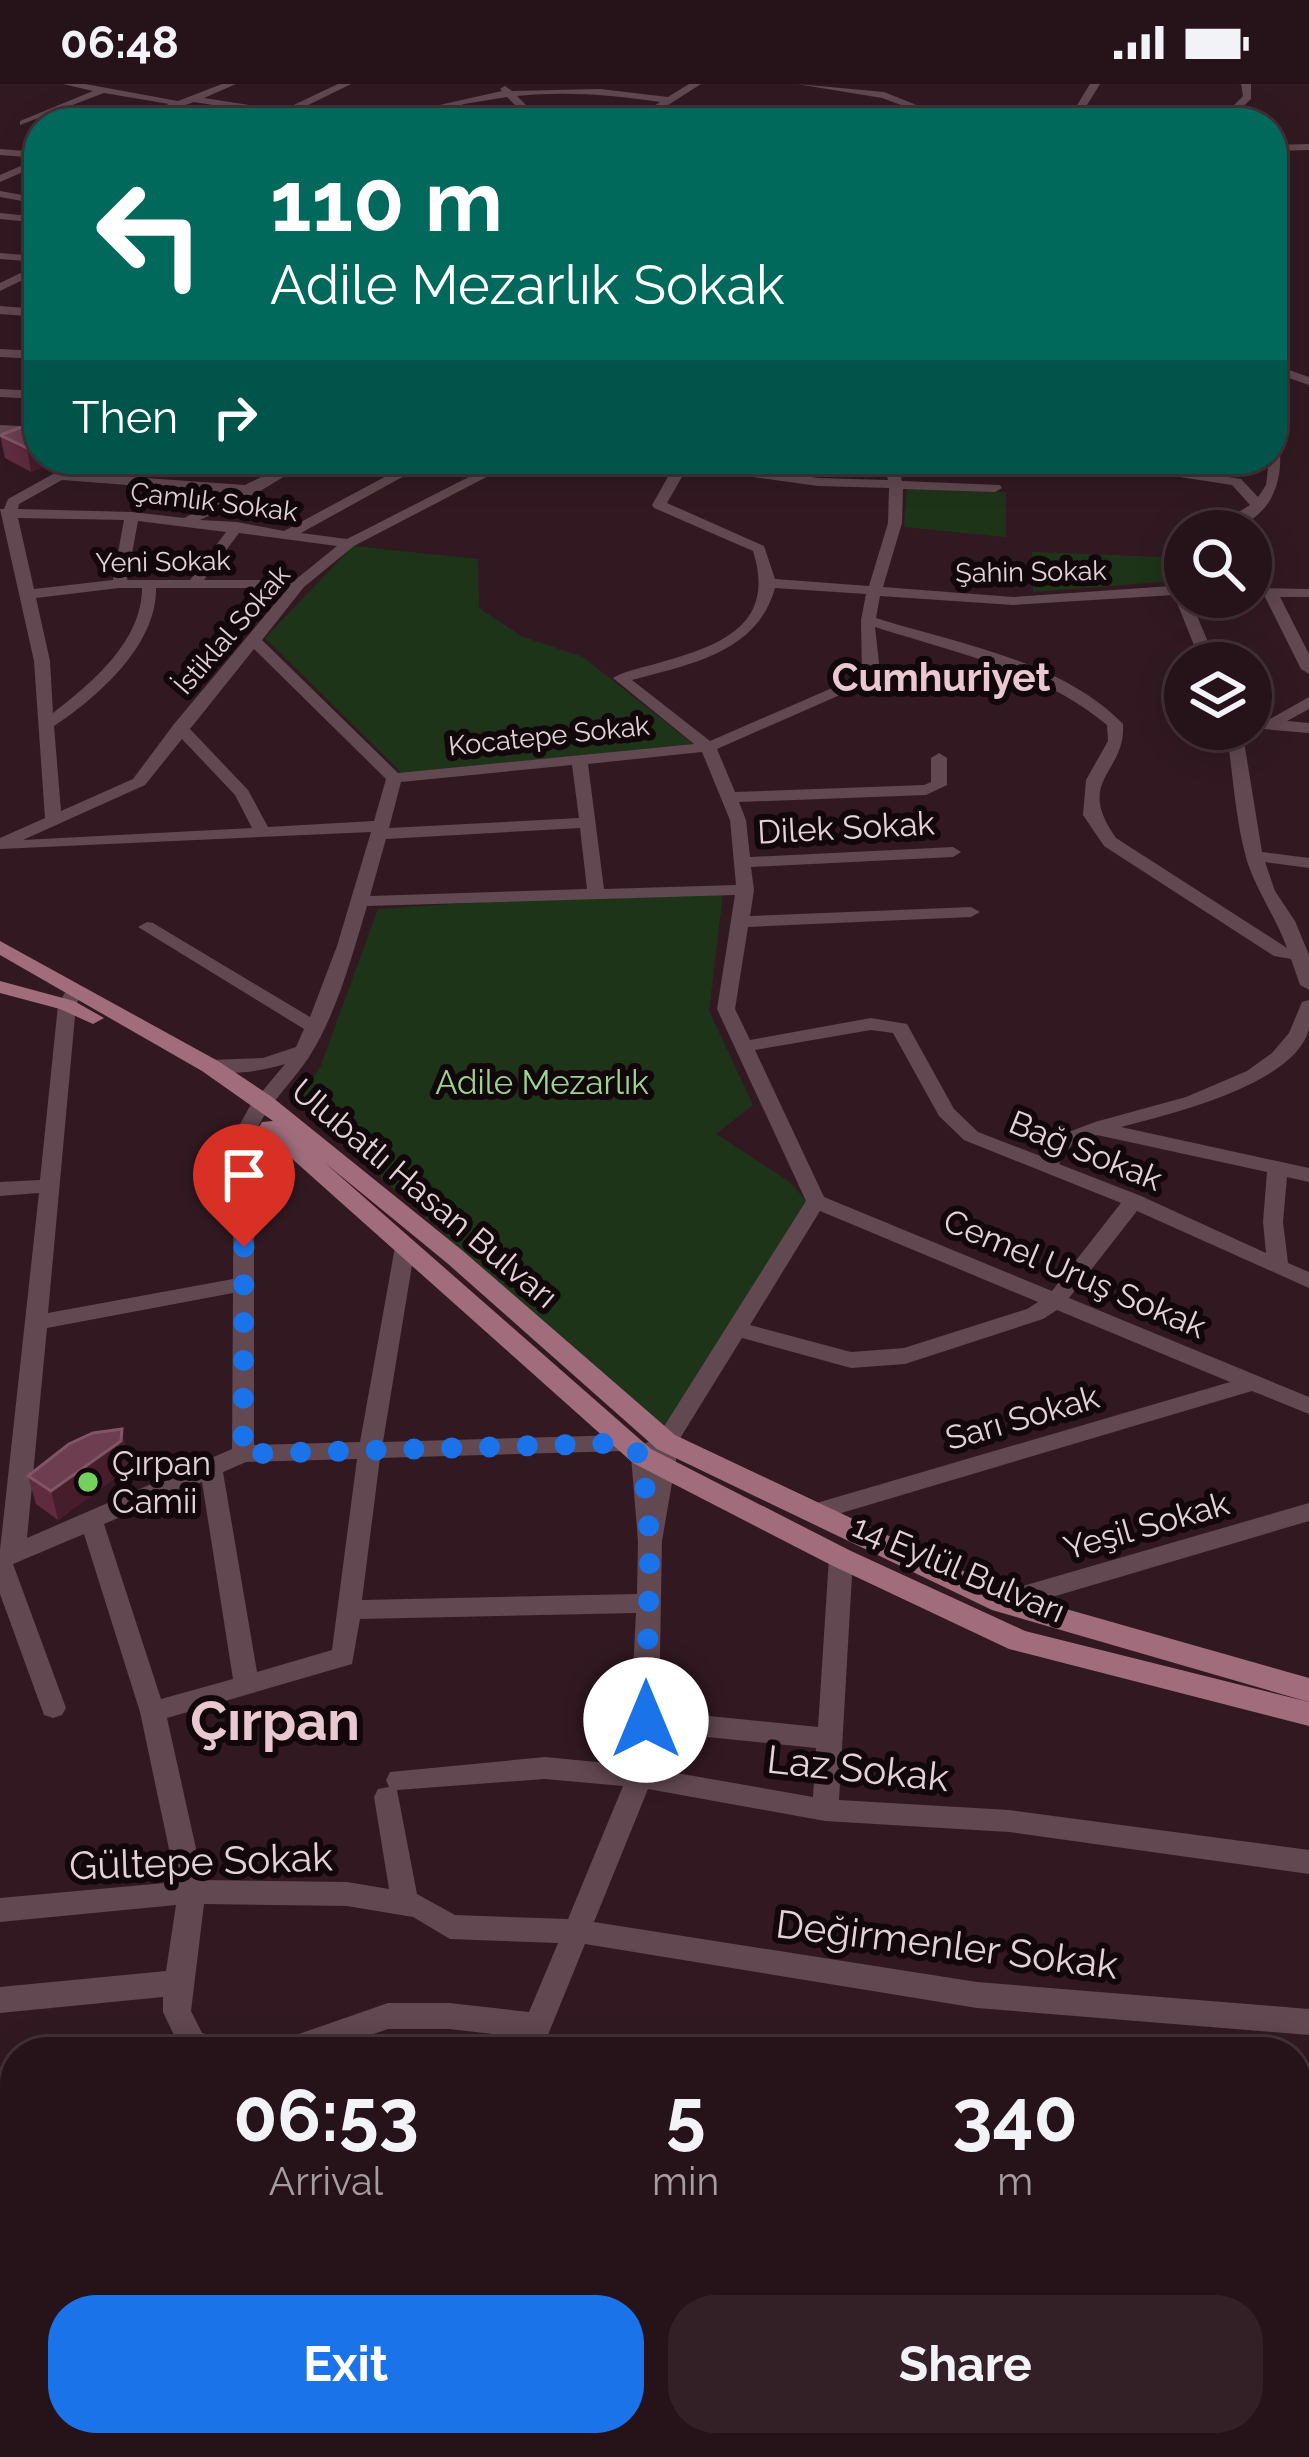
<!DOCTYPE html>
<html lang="en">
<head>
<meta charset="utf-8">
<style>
	:root { --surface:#261319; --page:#322026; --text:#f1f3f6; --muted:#a49ea2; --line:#423238; --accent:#1a73e8 }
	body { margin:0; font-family:Raleway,sans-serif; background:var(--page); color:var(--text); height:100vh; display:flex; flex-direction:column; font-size:45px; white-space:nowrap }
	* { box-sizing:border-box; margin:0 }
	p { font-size:39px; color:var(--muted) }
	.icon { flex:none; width:66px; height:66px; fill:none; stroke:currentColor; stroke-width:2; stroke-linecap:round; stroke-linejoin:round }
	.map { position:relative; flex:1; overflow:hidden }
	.drawer { position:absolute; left:0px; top:1953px; width:1311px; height:420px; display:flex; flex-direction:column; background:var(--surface); border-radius:48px 48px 0 0; box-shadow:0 6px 30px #0003,0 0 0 3px var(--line) }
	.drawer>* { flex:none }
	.hud { position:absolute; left:24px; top:24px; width:1263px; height:366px; border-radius:48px; box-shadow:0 6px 30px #0003,0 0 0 3px var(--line); background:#00695c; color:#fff; overflow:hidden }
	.controls { position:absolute; left:1164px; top:426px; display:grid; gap:24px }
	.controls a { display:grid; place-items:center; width:108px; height:108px; border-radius:50%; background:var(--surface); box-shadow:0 6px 30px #0003,0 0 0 3px var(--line); font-size:60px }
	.pin { position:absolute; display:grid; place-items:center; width:102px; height:102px; color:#fff; margin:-123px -51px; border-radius:50% 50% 50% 0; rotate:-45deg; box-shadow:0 0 12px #0007 }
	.pin .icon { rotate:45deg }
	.me { position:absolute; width:132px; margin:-66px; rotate:0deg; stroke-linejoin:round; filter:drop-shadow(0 0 9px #0008) }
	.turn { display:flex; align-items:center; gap:42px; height:252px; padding:0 48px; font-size:54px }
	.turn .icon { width:156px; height:156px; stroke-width:2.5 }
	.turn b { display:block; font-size:84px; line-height:102px }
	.then { display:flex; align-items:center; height:114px; padding:0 48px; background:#0003; gap:24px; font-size:45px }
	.eta { display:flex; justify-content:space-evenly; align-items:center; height:204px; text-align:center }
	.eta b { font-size:72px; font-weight:700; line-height:84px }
	.action { display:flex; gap:24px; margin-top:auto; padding:24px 48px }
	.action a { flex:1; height:138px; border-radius:48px; background:var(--accent); color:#fff; font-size:48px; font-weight:700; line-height:138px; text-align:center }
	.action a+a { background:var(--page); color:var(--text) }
	.status { display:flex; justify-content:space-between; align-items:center; height:84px; padding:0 60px; background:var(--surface); direction:ltr }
	.status svg { height:33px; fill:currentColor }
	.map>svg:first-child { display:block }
	.green { fill:#1e3419 }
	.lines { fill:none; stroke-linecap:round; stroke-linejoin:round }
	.minor { fill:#624850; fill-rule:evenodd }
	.major { fill:#a16d7d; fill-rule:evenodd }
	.wall { fill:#5f2c3f }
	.shaded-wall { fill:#471d2c }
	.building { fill:#6d3e50; stroke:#805565; stroke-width:3 }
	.route { stroke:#1a73e8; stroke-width:21; stroke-dasharray:0 37.8 }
	.poi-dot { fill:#74d25c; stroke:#12080b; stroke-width:4.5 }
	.labels { text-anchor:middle; stroke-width:12; stroke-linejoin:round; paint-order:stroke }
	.far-street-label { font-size:27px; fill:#e4d2d7; stroke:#12080b }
	.street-label { font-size:33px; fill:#e4d2d7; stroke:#12080b }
	.park-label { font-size:33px; fill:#9cd38e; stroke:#12080b }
	.poi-label { font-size:33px; fill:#e4d2d7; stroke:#12080b; text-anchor:start }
	.far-district-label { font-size:39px; font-weight:bold; fill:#eac8d2; stroke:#12080b }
	.near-street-label { font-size:39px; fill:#e4d2d7; stroke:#12080b }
	.near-district-label { font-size:54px; font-weight:bold; fill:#eac8d2; stroke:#12080b }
</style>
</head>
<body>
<div class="status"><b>06:48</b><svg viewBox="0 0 49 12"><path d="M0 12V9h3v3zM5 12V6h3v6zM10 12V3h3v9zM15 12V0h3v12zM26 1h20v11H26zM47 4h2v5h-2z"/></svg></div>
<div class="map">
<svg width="1309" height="2373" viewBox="0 0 1309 2373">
	<rect width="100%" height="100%" fill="#321921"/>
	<path class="green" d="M907 403 1006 408V453L904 443Z
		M353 462 478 475 479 524 521 552 583 573 693 660 402 689 265 554Z
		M1032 468 1162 473 1163 498 1033 508Z
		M607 810H723L709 927 753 1021 716 1050 790 1098 806 1117 664 1349 299 1019 321 981 378 825Z"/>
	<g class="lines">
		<path class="minor" d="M63 0H85L178 17 222 0H236L204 14 283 26 338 0H351L294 28 348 39H325L194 18 134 39H120L169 20 104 9 20 41V37L93 7Z
			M689 0H701L640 39H628L660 18C613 11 565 7 517 12L544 39H533L507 13 464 20 408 39H394L426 24 502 7 500 5 505 2 512 7 600 5 668 13Z
			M797 0 884 8 934 28 926 38 890 39 920 33 923 29 882 14Z
			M1090 0H1100L1076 39H1066Z
			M1241 0H1251V15C1236 30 1222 39 1200 39L1229 26 1243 12Z
			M1309 60V66L1272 67V61Z
			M0 65 39 68V81L0 98V91L39 74 0 71Z
			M0 107 39 114V120L0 113Z
			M0 129 39 133V139L0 135Z
			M0 169 39 172V178L0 175Z
			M39 180V188L0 207V199Z
			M0 222 39 225V233L0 230Z
			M0 265 39 267V275L0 273Z
			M1272 280 1309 293V301L1272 288Z
			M0 305 39 307V315L0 313Z
			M0 341 39 343V351L0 349Z
			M1272 348 1278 352C1288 404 1265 447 1208 447L1250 421 1232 401 1147 388 1140 384V375H1154V381L1241 395 1258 413 1266 401 1269 375H1272Z
			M80 375H97L75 389 245 401 296 375H313L257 409 200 436 237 438 284 447 418 375H435L301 449 347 455 504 375H521L354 462 304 503 262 556 398 689 694 660 613 594C626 586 643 584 658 579 719 562 777 542 753 467L654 424 652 421 674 382 645 375H692L818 394 888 396 882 375H896L902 397 1000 401 1002 404 995 408 903 405 902 439 883 503 1013 513 1172 502 1178 466 1185 462V513H1189L1217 579H1201L1174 511 1013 521 880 512 876 534C958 560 1061 576 1123 640 1126 690 1074 695 1116 754L1287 864C1276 833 1257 808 1247 777 1235 735 1233 688 1226 645H1242L1262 768 1309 774V784L1265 778 1275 807 1295 837 1309 871V906L1300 901 1291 875 1274 872 1104 762 1083 731 1086 696 1108 657 1107 641C1041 586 956 569 875 543L879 579 874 596 717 665 735 708 924 701 931 698V674L939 669 947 674V701L926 711 739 718 746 736 750 773 953 763 961 768 953 773 751 783 754 806 750 832 971 823 980 828 971 833 748 843 735 925 750 956 871 934 907 940 954 1025 978 1048 1043 1073 1058 1052 1095 1038 1186 1013 1247 987 1272 969 1289 949 1302 918 1309 916C1309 925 1309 937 1309 945 1295 1001 1169 1030 1121 1043L1309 1084V1098L1287 1093 1283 1138 1288 1179 1309 1188V1204L1137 1127 1069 1214 1309 1313V1330L1252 1307 811 1438 803 1435 799 1429 803 1423 1230 1298 1057 1226 1043 1235 905 1280 851 1284 742 1254 674 1364 677 1370 662 1457 659 1627 818 1643 829 1474 833 1468 841 1465 849 1468 853 1474 839 1716 1009 1726 1309 1766V1790L1009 1748 825 1737 648 1705 594 1838 977 1898 1309 1925V1951L977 1924 585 1860 541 1968H513L519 1953 449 1945H388L321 1968H269L273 1959 388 1919H449L529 1928 558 1859 450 1855 413 1833 347 1822 204 1820 191 1927 202 1949 240 1959 244 1968H182L163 1928V1913L0 1929V1903L166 1887 176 1821 0 1838V1814L176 1798 140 1628 84 1450 13 1480 66 1624 62 1631 53 1634 44 1631 0 1510V1466L39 1109 0 1112V1098L40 1096 58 921 68 903H80L83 907 76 921 48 1229 233 1195 234 1051 250 1022 285 980C262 987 220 995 200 982L210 976 263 974 296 963 304 945 138 843 147 838 153 839 310 933 337 862 371 748 0 765V754L45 734 34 577 0 425H4L8 415ZM687 384 818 402 889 404 888 439 869 502 775 495 764 462 667 419ZM62 396 232 409 184 434 132 428 18 425 19 420ZM18 434 124 436 113 496 34 505ZM138 437 226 448 190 496H127ZM239 449 337 462 295 496H204ZM119 504H142C142 557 92 599 53 629L50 577 36 514ZM156 504H288L174 640 133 695 61 727 54 642C98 613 157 561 156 504ZM775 504 866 510 861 536 862 591 710 657 632 596C690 580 757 569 775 504ZM254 565 386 695 374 737 268 743 248 706 190 645ZM182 655 235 711 252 744 23 756 145 701ZM702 668 730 736 736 801 604 805 588 680ZM572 681 579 734 389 744 401 698ZM580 744 587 805 370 812 386 755ZM735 811 717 925 806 1117 658 1352 634 1366 631 1372 638 1457 637 1510 362 1516 380 1374 624 1367 632 1365 635 1359 632 1353 624 1351 383 1358 415 1163 405 1156 395 1163 360 1358 254 1361V1051C267 1021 291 1000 309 973 337 929 352 872 367 822ZM871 946 893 949 939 1032 964 1056 1121 1119 1052 1207 824 1113 755 966ZM1097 1051 1267 1088 1263 1138 1266 1169 1141 1112 1059 1080 1072 1060ZM820 1127 1038 1218 1027 1225 904 1264 851 1268 750 1241ZM233 1209 232 1365 27 1454 47 1244ZM357 1375 332 1566 257 1588 223 1388 246 1378ZM202 1398 233 1595 161 1615 104 1440ZM636 1529 628 1681 545 1673 390 1688 386 1696 389 1703 378 1705 374 1713 389 1805 347 1798 203 1796 167 1634 352 1580 360 1535ZM658 1648 816 1664 813 1713 654 1685ZM545 1695 623 1702 568 1835 455 1831 417 1810 397 1706Z
			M1251 504 1309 505V513H1280L1309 570V590L1301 585 1265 513 1251 512Z
			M1309 613V625L1287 637 1309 639V649L1251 644V634L1268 636Z
			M1309 1419V1437L1002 1528 993 1525 990 1518 993 1511 1002 1508Z
			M1296 2086 1309 2089V2119L1296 2116Z
			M15 2165V2263L12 2265 0 2258V2179L4 2169Z
			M1296 2269 1309 2272V2304L1296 2301Z
			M137 2358H169L174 2373H142Z
			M463 2358H495V2373H463Z
			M716 2358H748L746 2373H714Z
			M863 2358H923L931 2362 936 2373H876L868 2369Z"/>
		<path class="major" d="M0 857 218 977 272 1013 463 1167 675 1351 1010 1509 1309 1594V1618L992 1526 657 1365 447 1179 325 1079 651 1365 851 1467 1025 1547 1309 1618V1642L1009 1565 831 1481 633 1379 262 1048 259 1043 262 1038 273 1037 202 987 0 871Z
			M0 897 74 917 104 934 93 940 60 925 0 909Z"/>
	</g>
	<path class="wall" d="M39 337V375H65L31 388 5 374 0 351Z
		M128 1373 127 1385 58 1436 36 1420 28 1392Z"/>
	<path class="shaded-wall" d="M39 360V375H65L31 388 27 364Z
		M122 1345 128 1373 127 1385 58 1436 51 1407Z"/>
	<path class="building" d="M39 337V360L27 364 0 351Z
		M122 1345 121 1357 51 1407 28 1392 69 1360 93 1349Z"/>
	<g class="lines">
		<path class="route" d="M244 1163 243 1370 624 1359 642 1372 650 1457 646 1636"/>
	</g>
	<circle class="poi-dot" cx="88" cy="1398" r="12"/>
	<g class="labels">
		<g class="far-street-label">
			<text transform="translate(214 418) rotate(7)" y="9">Çamlık Sokak</text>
			<text transform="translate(163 478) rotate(-1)" y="9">Yeni Sokak</text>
			<text transform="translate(1031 488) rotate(-1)" y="9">Şahin Sokak</text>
			<text transform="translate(232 546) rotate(-49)" y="9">İstiklal Sokak</text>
			<text transform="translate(549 652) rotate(-6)" y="9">Kocatepe Sokak</text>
		</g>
		<g class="street-label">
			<text transform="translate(846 743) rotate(-3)" y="12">Dilek Sokak</text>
			<text transform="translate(1086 1066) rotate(22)" y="12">Bağ Sokak</text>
			<text transform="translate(425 1109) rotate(40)" y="12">Ulubatlı Hasan Bulvarı</text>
			<text transform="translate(1075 1189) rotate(23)" y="12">Cemel Uruş Sokak</text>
			<text transform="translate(1022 1333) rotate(-16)" y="12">Sarı Sokak</text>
			<text transform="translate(1146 1441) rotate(-16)" y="12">Yeşil Sokak</text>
			<text transform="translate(959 1484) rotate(23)" y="12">14 Eylül Bulvarı</text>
		</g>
		<g class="park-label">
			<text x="542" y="1010">Adile Mezarlık</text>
		</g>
		<g class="poi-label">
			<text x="112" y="1391">Çırpan<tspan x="112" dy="38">Camii</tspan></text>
		</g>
		<g class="far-district-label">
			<text x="941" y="607">Cumhuriyet</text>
		</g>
		<g class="near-street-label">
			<text transform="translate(858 1684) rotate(6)" y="14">Laz Sokak</text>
			<text transform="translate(201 1777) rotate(-2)" y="14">Gültepe Sokak</text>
			<text transform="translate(947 1860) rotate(7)" y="14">Değirmenler Sokak</text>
		</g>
		<g class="near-district-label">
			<text x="275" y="1656">Çırpan</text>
		</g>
	</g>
</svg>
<div class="controls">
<a><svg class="icon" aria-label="search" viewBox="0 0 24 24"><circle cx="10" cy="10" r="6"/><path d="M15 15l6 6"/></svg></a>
<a><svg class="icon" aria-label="layers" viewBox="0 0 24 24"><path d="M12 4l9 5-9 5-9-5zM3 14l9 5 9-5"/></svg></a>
</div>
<div class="pin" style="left:244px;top:1163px;background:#d93025"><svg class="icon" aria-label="arrive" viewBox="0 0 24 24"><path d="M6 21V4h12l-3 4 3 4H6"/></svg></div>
<svg class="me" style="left:646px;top:1636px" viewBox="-20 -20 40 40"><circle r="19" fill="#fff"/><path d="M0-13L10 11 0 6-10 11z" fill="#1a73e8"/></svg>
<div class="hud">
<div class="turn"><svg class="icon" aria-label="left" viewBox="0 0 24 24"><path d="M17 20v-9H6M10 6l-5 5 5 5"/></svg><div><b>110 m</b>Adile Mezarlık Sokak</div></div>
<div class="then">Then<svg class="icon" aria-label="right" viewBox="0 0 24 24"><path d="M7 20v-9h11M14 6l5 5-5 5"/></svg></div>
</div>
<section class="drawer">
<div class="eta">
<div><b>06:53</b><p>Arrival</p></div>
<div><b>5</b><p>min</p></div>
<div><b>340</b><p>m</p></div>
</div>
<div class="action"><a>Exit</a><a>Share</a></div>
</section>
</div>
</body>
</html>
